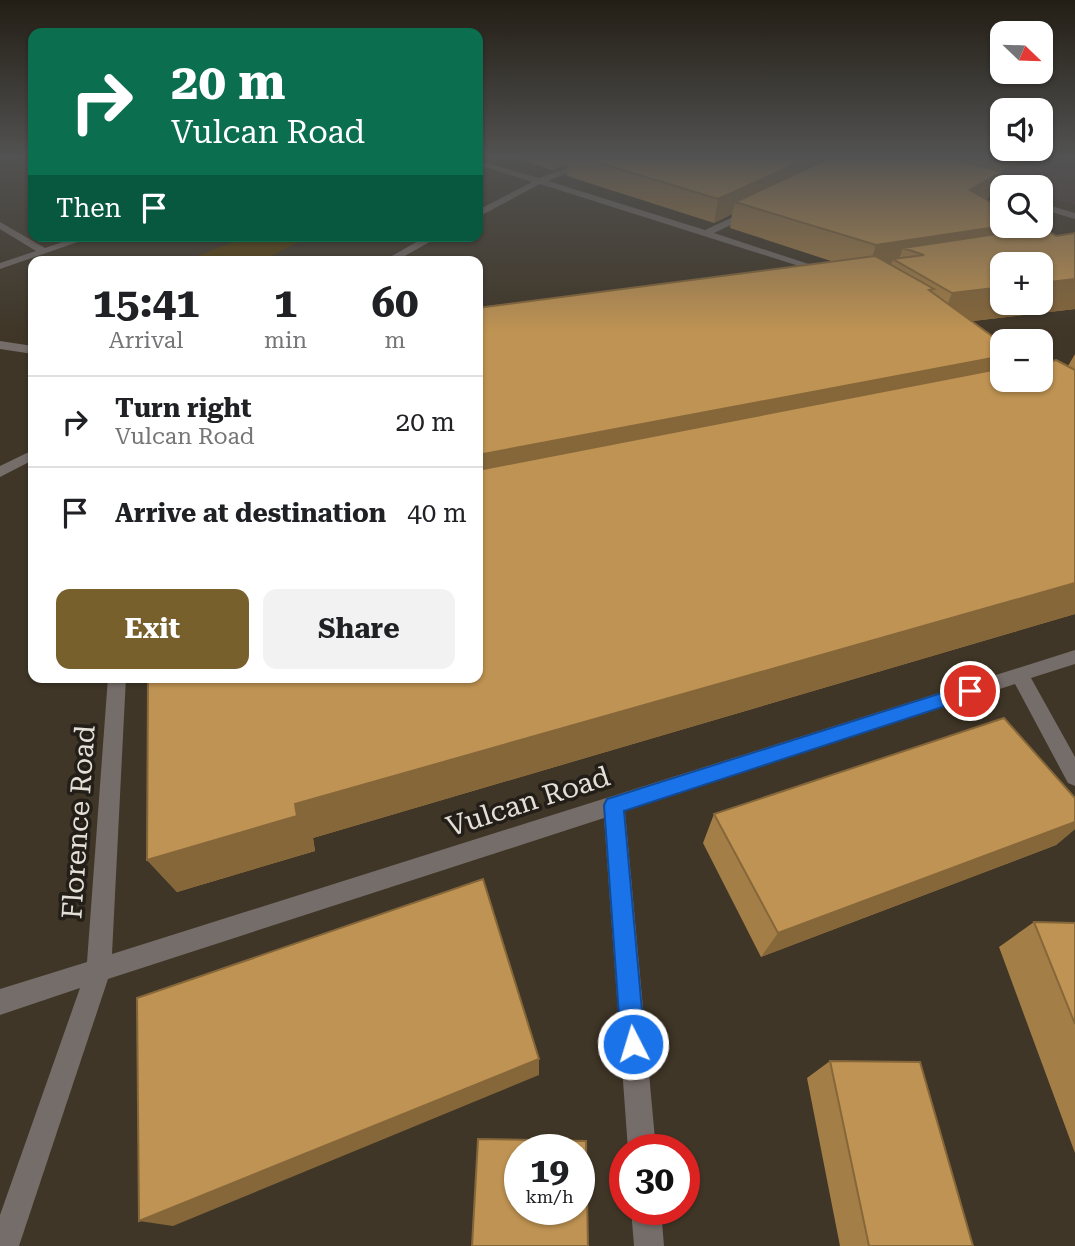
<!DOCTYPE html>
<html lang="en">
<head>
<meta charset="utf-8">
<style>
	:root { --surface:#fff; --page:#f2f2f2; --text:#202124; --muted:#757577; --line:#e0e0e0; --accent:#78602c }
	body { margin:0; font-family:"Roboto Serif",serif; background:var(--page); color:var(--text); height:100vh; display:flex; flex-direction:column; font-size:26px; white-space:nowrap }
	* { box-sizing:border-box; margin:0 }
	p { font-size:23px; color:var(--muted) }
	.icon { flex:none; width:38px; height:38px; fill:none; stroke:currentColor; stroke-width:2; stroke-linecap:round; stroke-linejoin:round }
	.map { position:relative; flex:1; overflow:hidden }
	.panel { position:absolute; left:28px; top:256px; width:455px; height:427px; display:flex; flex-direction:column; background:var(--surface); border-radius:14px; box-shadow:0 2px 5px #0004 }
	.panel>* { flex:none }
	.banner { position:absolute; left:28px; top:28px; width:455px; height:214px; border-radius:14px; box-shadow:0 2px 5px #0004; background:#0b6e4f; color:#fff; overflow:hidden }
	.needle { width:46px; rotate:113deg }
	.buttons { position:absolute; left:990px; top:21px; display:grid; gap:14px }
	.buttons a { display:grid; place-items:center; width:63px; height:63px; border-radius:14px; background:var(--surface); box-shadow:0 2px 5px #0004; font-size:35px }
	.speed { position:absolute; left:504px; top:1134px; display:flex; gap:14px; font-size:35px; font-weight:700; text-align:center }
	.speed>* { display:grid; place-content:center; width:91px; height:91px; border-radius:50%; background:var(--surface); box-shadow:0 2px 5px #0004; line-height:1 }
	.speed small { font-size:18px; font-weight:400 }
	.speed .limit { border:10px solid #d22; background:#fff; color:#111 }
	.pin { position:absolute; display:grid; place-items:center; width:60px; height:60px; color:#fff; margin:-30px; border:4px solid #fff; border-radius:50%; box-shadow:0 2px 7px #0007 }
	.me { position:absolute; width:77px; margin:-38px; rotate:355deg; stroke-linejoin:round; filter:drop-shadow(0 0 5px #0008) }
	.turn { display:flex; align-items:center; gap:24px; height:147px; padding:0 28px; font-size:32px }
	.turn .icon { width:91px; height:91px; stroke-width:2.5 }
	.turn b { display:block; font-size:49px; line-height:60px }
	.then { display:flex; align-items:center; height:66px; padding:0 28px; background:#0003; gap:14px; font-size:26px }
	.eta { display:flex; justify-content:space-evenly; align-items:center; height:119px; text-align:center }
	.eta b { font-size:42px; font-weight:700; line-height:49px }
	.cta { display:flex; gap:14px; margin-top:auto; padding:14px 28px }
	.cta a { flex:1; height:80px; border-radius:14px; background:var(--accent); color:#fff; font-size:28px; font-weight:700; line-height:80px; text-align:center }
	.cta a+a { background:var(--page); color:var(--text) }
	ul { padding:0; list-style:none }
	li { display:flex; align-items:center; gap:21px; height:91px; padding:0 28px; border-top:2px solid var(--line) }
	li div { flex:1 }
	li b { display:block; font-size:26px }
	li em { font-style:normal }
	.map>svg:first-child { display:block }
	.education { fill:#4e3a38 }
	.green { fill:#573e06 }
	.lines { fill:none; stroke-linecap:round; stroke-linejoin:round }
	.minor { fill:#756d69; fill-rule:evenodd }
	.wall { fill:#a47e47 }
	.shaded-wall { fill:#86673a }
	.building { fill:#bf9353; stroke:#86673a; stroke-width:2; fill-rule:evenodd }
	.route { fill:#1a73e8; stroke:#114b97; stroke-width:2 }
	.labels { text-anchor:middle; stroke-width:7; stroke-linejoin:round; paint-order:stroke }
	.near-street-label { font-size:28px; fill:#e5e0d7; stroke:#231f18 }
</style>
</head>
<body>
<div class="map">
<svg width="1075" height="1246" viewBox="0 0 1075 1246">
	<rect width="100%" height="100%" fill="#3f3627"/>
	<path class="education" d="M1004 158H1075V205L1041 195V187H1013L984 179 1019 163Z"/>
	<path class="green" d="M249 236H310L262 261H184Z"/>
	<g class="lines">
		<path class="minor" d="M593 158H605L548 181 705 230 748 210H754V214L714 233 833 272 824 274 540 184 478 217V210L532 182 479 165V161L539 178Z
			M971 183 1003 192V198L968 188Z
			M1041 203 1075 213V219L1041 209Z
			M0 222 45 248 80 236H95L0 269V263L36 251 0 229Z
			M427 236H440L396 261H383Z
			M0 341 33 346V354L0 349Z
			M33 450V460L0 477V466Z
			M1075 650V664L1031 678 1075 757V786L1068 783 1015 684 625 811 656 1150H628L604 818 108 979 19 1246H0V1215L80 988 0 1015V989L87 962 108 677H126L112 954Z
			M631 1209H661L664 1246H634Z"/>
	</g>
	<path class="wall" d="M518 158H1026L998 171 1001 172 990 197 987 199 1021 230 1056 236 1075 233V309L972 321 1003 380 1068 366 1075 354V614L313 838 315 851 177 892 147 860 834 262 730 228 732 214 714 223 567 176 568 165 552 170Z
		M1075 798V829L1056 845 761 957 703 843 714 814Z
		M1034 922 1075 923V1153L999 947Z
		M830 1061 973 1246H840L807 1078Z"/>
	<path class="shaded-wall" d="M552 158H568V165L552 170Z
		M809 158H851L735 202 732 214 714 223 718 199Z
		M988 158H1026L977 182 986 159Z
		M1001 172 990 197 960 215 970 190Z
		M1003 226H1023L1013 249 924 255 903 248 898 262 893 259 890 268 867 272 876 245Z
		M1075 279V309L939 325 952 293 1003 287V303H1041V283Z
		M1003 356V379L478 497V455Z
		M1075 583V614L313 838 315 851 177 892 147 860 295 804Z
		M1075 822V829L1056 845 761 957 778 933Z
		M539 1059V1075L173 1226 139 1221Z"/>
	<path class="building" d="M583 158H809L718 199Z
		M830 158H953L1001 172 970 190 1003 209V226L876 245 735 202Z
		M1042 227 1056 236 1075 233V279L1041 283V264H1003V287L952 293 893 259 924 255 903 248Z
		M875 256 934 289 929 290 1003 344V356L478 455V308Z
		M1056 360 1075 370V583L295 804 297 816 147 860 148 677H478V470L1003 368V380H1041V364Z
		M1004 718 1075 798V822L778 933 714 814Z
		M483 879 539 1059 139 1221 137 998Z
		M1034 922 1075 923V1024Z
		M830 1061 920 1062 973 1246H869Z
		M478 1139 586 1141 588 1246H472ZM520 1150H579V1209H520Z"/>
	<linearGradient id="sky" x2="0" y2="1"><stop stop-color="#231e15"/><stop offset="0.47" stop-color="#525252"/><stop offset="1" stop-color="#525252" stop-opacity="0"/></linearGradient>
	<rect width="1075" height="333" fill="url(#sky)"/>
	<path class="route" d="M970 684 976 686 978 691 976 696 624 811 645 1044 642 1052 633 1056 625 1052 621 1044 604 805 607 799Z"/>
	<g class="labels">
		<g class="near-street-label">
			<text transform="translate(528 801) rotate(-18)" y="10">Vulcan Road</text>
			<text transform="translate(78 822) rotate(-86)" y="10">Florence Road</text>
		</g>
	</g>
</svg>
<div class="buttons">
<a><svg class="needle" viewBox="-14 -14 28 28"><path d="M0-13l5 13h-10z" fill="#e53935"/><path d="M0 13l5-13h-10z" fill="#757577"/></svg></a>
<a><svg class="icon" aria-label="sound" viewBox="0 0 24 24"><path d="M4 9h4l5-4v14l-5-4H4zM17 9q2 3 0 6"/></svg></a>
<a><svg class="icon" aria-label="search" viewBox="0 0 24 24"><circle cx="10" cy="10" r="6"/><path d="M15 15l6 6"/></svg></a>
<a>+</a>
<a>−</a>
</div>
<div class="speed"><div>19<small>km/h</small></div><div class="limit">30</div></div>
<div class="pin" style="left:970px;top:691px;background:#d93025"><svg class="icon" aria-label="arrive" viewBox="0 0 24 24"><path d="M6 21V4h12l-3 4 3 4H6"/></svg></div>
<svg class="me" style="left:633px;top:1044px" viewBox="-20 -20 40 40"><circle r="17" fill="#1a73e8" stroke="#fff" stroke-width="3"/><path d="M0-11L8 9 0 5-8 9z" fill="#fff"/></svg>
<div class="banner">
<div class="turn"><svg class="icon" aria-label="right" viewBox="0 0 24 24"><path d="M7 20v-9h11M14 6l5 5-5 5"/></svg><div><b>20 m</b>Vulcan Road</div></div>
<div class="then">Then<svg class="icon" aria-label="arrive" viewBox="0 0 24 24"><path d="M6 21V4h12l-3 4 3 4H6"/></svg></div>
</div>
<section class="panel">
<div class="eta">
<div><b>15:41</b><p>Arrival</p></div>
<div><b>1</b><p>min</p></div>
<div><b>60</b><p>m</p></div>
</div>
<ul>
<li><svg class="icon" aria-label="right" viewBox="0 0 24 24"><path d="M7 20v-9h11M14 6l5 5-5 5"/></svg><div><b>Turn right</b><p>Vulcan Road</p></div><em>20 m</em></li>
<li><svg class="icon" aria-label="arrive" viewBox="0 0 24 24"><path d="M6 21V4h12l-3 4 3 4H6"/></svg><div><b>Arrive at destination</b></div><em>40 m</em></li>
</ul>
<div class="cta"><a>Exit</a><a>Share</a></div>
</section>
</div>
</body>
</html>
